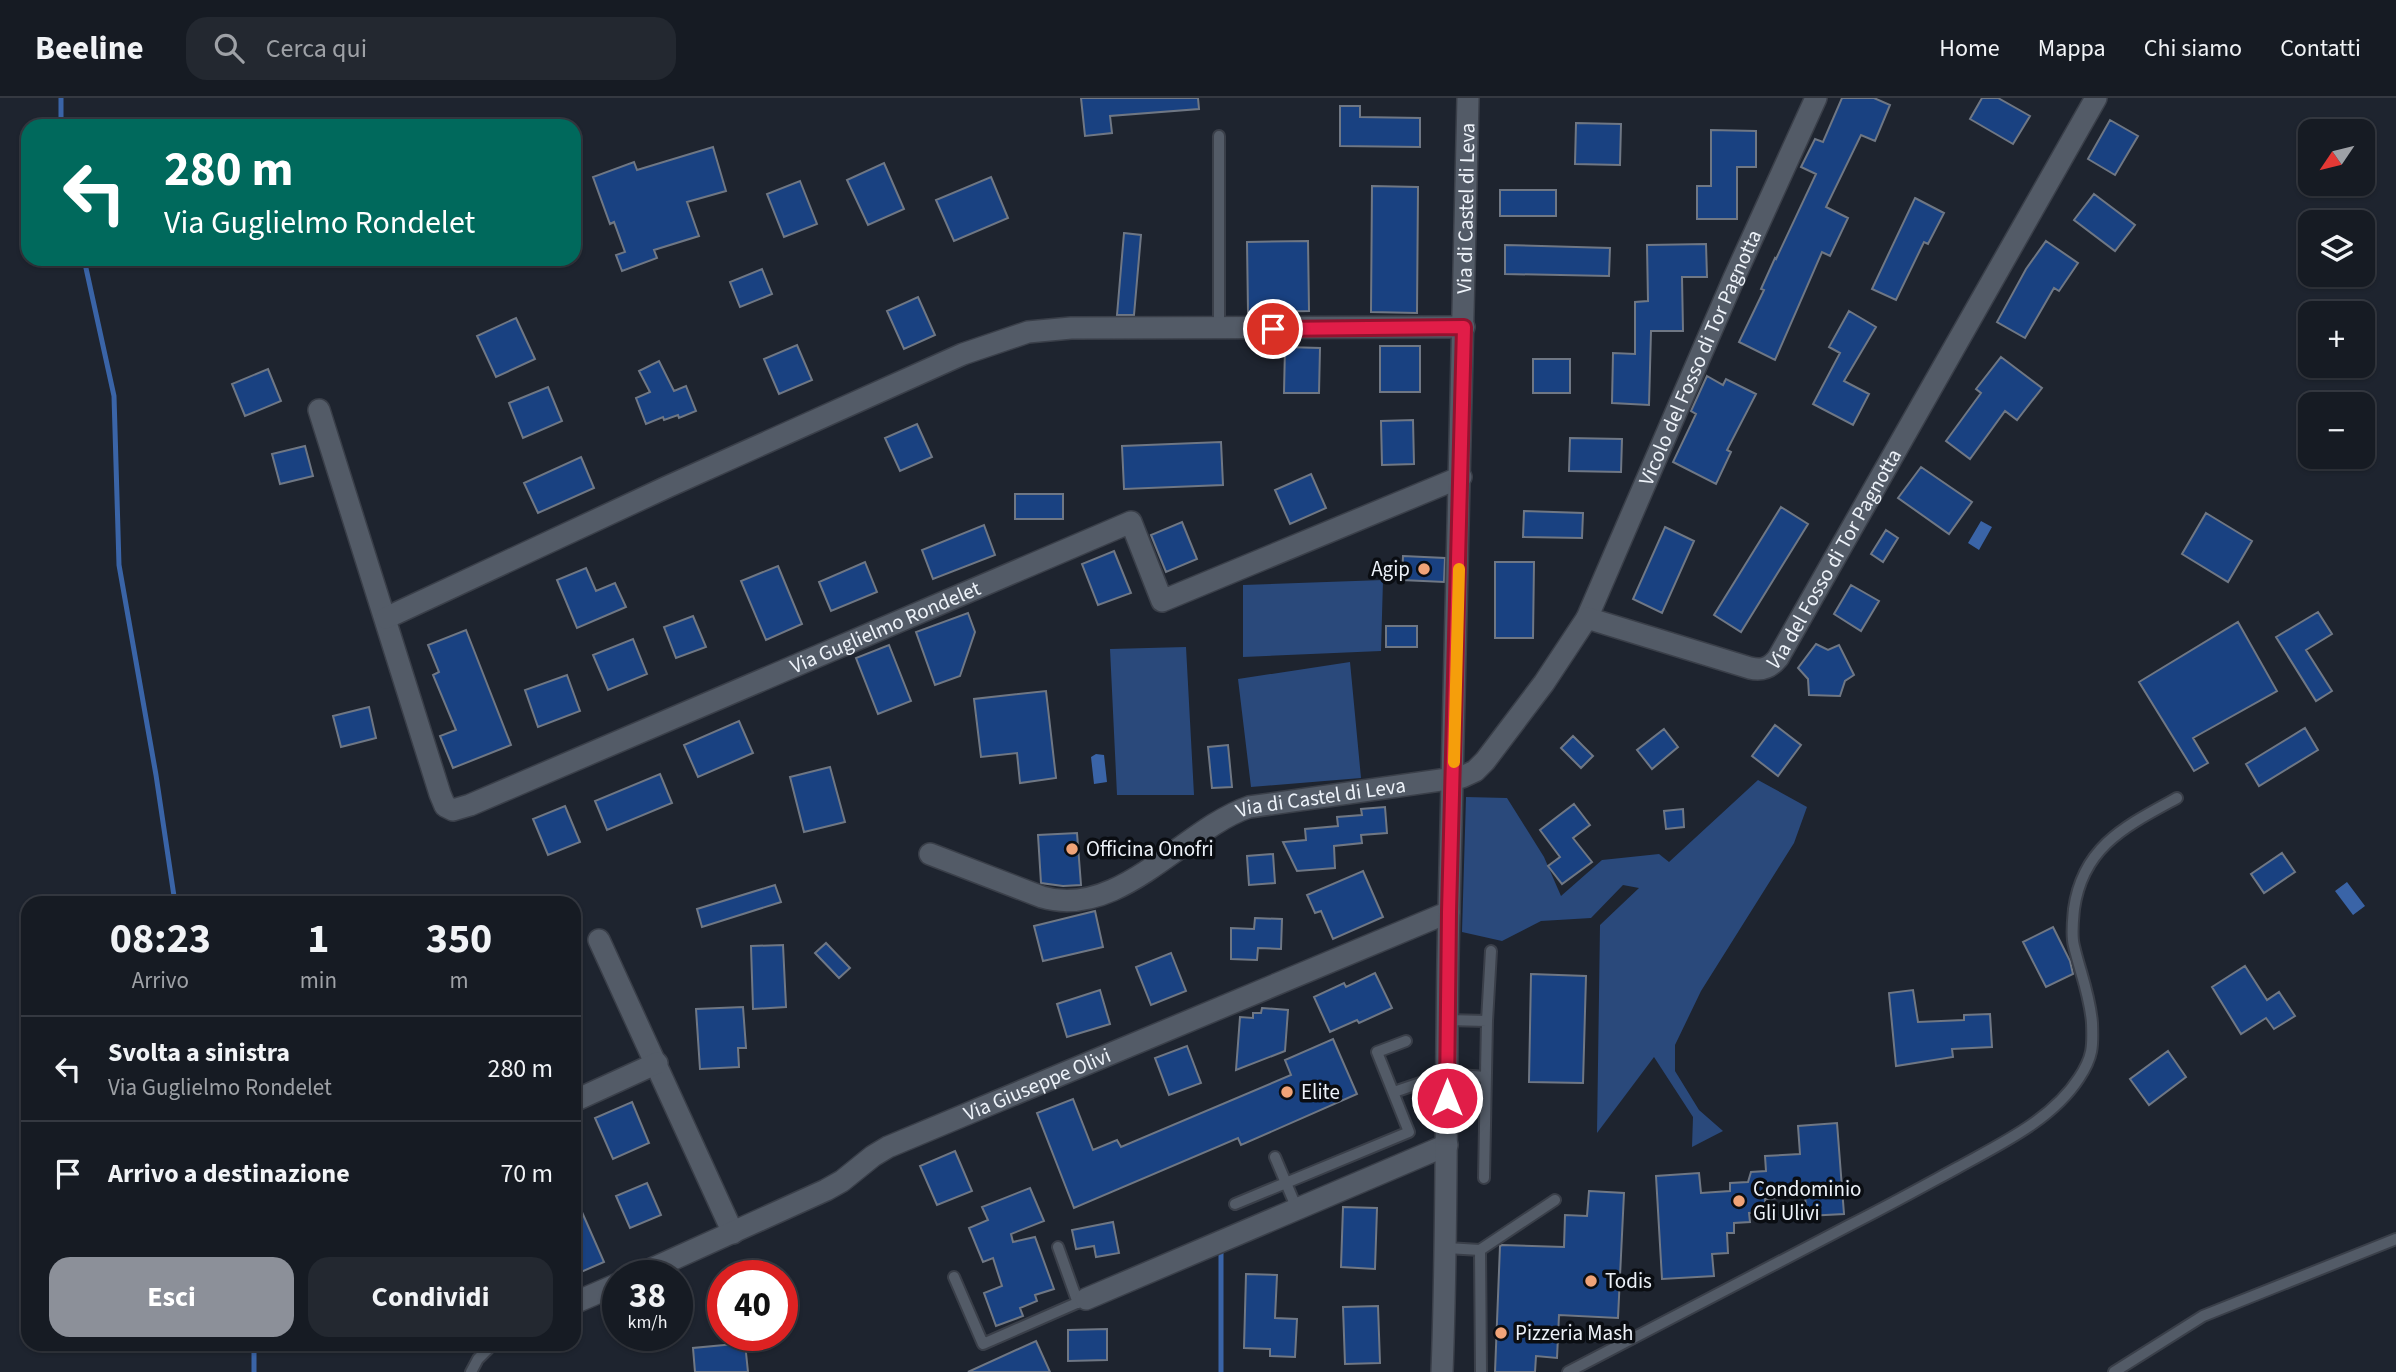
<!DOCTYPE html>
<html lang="it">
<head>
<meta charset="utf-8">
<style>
	:root { --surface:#161b23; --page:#232830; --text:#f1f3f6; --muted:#9ea1a6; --line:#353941; --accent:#8c9099 }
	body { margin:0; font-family:"Source Sans 3",sans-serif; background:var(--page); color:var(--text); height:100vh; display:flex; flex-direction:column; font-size:26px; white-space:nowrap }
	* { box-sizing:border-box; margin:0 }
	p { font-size:23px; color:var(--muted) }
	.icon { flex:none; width:38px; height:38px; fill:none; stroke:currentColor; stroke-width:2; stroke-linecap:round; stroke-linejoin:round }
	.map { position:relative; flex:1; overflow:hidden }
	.panel { position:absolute; left:21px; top:798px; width:560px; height:455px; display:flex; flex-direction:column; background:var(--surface); border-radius:21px; box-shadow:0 2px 5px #0004,0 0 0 2px var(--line) }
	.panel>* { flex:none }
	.top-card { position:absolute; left:21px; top:21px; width:560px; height:147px; border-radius:21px; box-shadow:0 2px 5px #0004,0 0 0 2px var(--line); background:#00695c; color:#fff; overflow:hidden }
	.needle { width:46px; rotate:235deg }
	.controls { position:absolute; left:2298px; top:21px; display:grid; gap:14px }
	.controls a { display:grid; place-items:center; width:77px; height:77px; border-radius:14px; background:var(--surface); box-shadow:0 2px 5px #0004,0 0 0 2px var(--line); font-size:35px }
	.speed { position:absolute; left:602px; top:1162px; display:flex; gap:14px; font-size:35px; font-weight:700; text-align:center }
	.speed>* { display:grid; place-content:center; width:91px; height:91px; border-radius:50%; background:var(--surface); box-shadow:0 2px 5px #0004,0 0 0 2px var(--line); line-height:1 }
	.speed small { font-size:18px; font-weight:400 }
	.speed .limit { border:10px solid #d22; background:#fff; color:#111 }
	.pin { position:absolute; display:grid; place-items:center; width:60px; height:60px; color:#fff; margin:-30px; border:4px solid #fff; border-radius:50%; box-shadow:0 2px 7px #0007 }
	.me { position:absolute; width:77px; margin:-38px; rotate:0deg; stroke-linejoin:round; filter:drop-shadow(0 0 5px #0008) }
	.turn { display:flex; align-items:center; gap:24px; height:147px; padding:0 28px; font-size:32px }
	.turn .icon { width:91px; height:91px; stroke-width:2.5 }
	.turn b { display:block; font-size:49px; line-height:60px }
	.eta { display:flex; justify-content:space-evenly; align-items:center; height:119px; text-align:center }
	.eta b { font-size:42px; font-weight:700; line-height:49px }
	.action { display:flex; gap:14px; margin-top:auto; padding:14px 28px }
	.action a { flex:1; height:80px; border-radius:21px; background:var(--accent); color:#fff; font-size:28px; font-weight:700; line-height:80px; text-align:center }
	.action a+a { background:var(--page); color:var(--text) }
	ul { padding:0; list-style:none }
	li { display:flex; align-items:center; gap:21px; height:105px; padding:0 28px; border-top:2px solid var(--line) }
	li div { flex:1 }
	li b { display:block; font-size:26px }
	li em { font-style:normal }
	header { display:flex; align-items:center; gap:42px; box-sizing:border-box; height:98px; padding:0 35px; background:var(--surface); border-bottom:2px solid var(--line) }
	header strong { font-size:33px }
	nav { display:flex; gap:38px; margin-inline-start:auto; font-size:24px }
	.search { width:490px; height:63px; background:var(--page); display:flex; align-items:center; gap:18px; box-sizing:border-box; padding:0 24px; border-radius:21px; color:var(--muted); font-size:26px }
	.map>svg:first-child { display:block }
	.green { fill:#2a497b }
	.water { fill:#3a64a7 }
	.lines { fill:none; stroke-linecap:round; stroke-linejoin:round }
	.stream { stroke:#3a64a7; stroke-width:5 }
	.building { fill:#194181; stroke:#6f7784; stroke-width:2 }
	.lane-casing { stroke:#3a3f49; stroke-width:14 }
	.street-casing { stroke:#3a3f49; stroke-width:24 }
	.secondary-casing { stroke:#3a3f49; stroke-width:24 }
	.lane { stroke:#535b67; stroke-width:10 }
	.street { stroke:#535b67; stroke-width:21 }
	.secondary { stroke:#535b67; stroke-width:21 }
	.route-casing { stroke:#92132f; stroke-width:18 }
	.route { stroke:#e11d48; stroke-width:12 }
	.slow { stroke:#f59e0b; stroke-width:12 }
	.poi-dot { fill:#f0a378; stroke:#0a0d12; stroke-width:2.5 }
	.labels { text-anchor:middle; stroke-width:7; stroke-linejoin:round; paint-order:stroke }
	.street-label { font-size:21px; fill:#edf2f9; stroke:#0a0d12 }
	.poi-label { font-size:21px; fill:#edf2f9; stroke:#0a0d12; text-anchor:start }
</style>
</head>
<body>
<header>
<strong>Beeline</strong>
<div class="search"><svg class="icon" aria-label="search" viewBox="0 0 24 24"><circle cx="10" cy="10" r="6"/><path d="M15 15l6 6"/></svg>Cerca qui</div>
<nav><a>Home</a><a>Mappa</a><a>Chi siamo</a><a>Contatti</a></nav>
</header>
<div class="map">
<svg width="2396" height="1274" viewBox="0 0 2396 1274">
	<rect width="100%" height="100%" fill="#1e242f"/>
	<path class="green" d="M1383 482 1381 553 1243 559V487Z
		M1186 549 1194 697H1117L1110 551Z
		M1350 564 1361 680 1251 689 1238 581Z
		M1758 682 1807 709 1794 745 1701 893 1675 947V973L1699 1012 1723 1033 1692 1049 1693 1019 1654 959 1597 1035 1600 827 1639 790 1623 787 1591 820 1541 823 1502 843 1462 834 1466 699 1507 700 1544 759 1561 798 1602 762 1659 756 1669 764Z"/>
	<path class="water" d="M1981 423 1992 429 1979 452 1968 445Z
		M1096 656 1104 657 1107 684 1094 686 1091 659Z
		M2347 784 2365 808 2353 817 2335 793Z"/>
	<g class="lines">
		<path class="stream" d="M61 28V0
			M84 161 114 298 119 467 156 677 175 805
			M254 1246V1274
			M1221 1274V1154"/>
	</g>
	<path class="building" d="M1081 0H1198L1199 11 1110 18 1112 35 1085 38Z
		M1842 0H1874L1890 7 1875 43 1861 37 1826 109 1848 120 1830 158 1822 154 1775 262 1739 244 1764 192 1761 191 1775 160 1776 161 1816 76 1801 69 1815 41 1823 44Z
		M1982 0H1998L2030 18 2013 46 1970 21Z
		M1340 8H1360V19L1420 20V49L1340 48Z
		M2110 22 2138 38 2115 77 2088 61Z
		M1576 25 1621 26 1620 67 1575 66Z
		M1711 32 1756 33V69H1737V121H1697V88H1711Z
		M713 49 726 93 687 104 699 138 654 152 657 160 622 173 616 157 625 154 614 124 610 126 593 79 634 64 637 72Z
		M884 65 904 111 868 127 847 82Z
		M991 79 1008 120 954 143 936 102Z
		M800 83 817 126 784 139 767 96Z
		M1372 88 1418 89 1417 215 1371 214Z
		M1500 92H1556V118H1500Z
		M2094 96 2135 127 2115 153 2074 122Z
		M1915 100 1944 115 1928 146 1924 144 1896 202 1872 191Z
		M1124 135 1141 137 1134 217H1117Z
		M1308 143 1309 213 1248 214 1247 144Z
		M2046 143 2078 165 2059 193 2054 190 2025 240 1997 224 2026 171Z
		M1706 146 1707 179H1682L1683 233H1651L1649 307 1612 305 1613 255 1635 256V204L1648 203 1647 147Z
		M1505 147 1610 150 1609 178 1505 176Z
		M762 171 772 196 740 209 730 184Z
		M918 199 935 237 904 251 887 213Z
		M1849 213 1876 229 1844 283 1869 296 1853 327 1813 306 1840 255 1829 249Z
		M516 220 535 261 496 279 477 238Z
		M797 247 812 282 779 296 764 261Z
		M1380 248H1420V294H1380Z
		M1285 249 1320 250 1319 295H1284Z
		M2001 259 2042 290 2017 322 2005 313 1970 361 1946 343 1981 295 1976 291Z
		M1533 261H1570V295H1533Z
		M659 263 674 293 686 288 696 313 679 320 678 317 664 322 663 319 646 326 636 300 650 294 639 273Z
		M268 271 281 303 245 318 232 286Z
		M1707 278 1723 287 1726 281 1756 296 1727 352 1731 354 1716 386 1673 364 1696 316 1691 313Z
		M548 289 562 323 523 340 509 305Z
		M1413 322 1414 366 1382 367 1381 323Z
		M917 326 932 359 900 373 885 340Z
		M1570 340 1622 341 1621 374 1569 373Z
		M1221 344 1223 387 1124 391 1122 348Z
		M305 348 313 378 280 386 272 356Z
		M581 359 594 390 538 415 524 385Z
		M1921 369 1972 404 1949 436 1898 400Z
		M1311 376 1326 410 1290 426 1275 392Z
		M1015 396H1063V421H1015Z
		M1781 409 1808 426 1741 534 1714 517Z
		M1524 413 1583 415 1582 440 1523 439Z
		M2206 415 2252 443 2228 484 2182 456Z
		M1182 424 1197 461 1166 474 1151 437Z
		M984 427 995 457 933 481 922 452Z
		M1665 429 1694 443 1662 515 1633 501Z
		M1886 432 1898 440 1883 464 1871 456Z
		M1114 453 1131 495 1098 507 1082 466Z
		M1403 458 1445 460 1444 484 1402 482Z
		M865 464 877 494 831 513 819 484Z
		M1495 464H1534L1533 540H1495Z
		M778 468 802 526 766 542 741 483Z
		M586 470 596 493 615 485 626 509 577 530 557 482Z
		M1851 487 1879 503 1861 533 1834 516Z
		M2318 514 2332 536 2306 552 2332 593 2316 603 2276 539Z
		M968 515 975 534 960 578 935 587 916 534Z
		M693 518 706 549 676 560 664 529Z
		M2238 524 2277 593 2193 640 2208 665 2194 673 2139 584Z
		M1386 528H1417V549H1386Z
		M466 532 511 647 453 670 440 638 456 632 433 577 439 574 428 547Z
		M633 541 647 576 608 592 593 557Z
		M1816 546 1828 552 1839 547 1854 577 1845 583 1840 598 1809 597 1808 581 1798 570Z
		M889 547 911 603 878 616 856 560Z
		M567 577 580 613 538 629 525 592Z
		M1046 593 1056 680 1020 685 1017 655 981 659 974 601Z
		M369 609 376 640 341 649 333 618Z
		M739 623 753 655 698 679 684 647Z
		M1775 627 1801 647 1778 678 1752 658Z
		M2305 630 2318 652 2259 688 2246 666Z
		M1664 631 1678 649 1652 671 1637 652Z
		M1573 638 1593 658 1581 670 1561 650Z
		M1228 647 1232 689 1212 690 1208 649Z
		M830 669 845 724 804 734 790 679Z
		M660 676 672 705 607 732 595 703Z
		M1574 706 1590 727 1573 740 1592 764 1562 786 1548 768 1560 759 1540 732Z
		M565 708 580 744 548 757 533 721Z
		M1385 709 1387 735 1361 737 1362 745 1334 748 1335 770 1297 773 1283 744 1306 742 1305 731 1338 728 1337 719 1362 717 1361 711Z
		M1683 711 1684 729 1666 731 1664 713Z
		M1077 735 1081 787 1063 788 1041 785 1038 737Z
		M2282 755 2295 774 2264 795 2251 776Z
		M1273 756 1275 785 1249 787 1247 758Z
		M1363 773 1383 819 1333 841 1321 813 1315 815 1307 797Z
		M775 787 781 804 702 829 697 811Z
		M1095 813 1103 849 1043 863 1034 828Z
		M1255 820 1282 821 1281 851 1258 850 1257 862 1231 861V830L1254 831Z
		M2053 829 2070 863 2073 876 2046 889 2023 844Z
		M826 845 850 870 839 880 815 855Z
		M783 847 786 909 753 911 751 848Z
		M1171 855 1186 893 1151 907 1136 869Z
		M2245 868 2267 902 2279 894 2295 918 2274 931 2266 920 2241 936 2212 889Z
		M1375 875 1392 910 1359 925 1357 922 1330 934 1314 899 1344 885 1346 889Z
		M1531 876 1586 878 1583 985 1529 984Z
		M1100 892 1110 926 1067 939 1057 906Z
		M1913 892 1918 924 1964 922V917L1990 916 1992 949 1952 951 1953 959 1896 968 1889 895Z
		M743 909 746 950H738L739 969 700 971 696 911Z
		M1262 910 1288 912 1285 953 1236 972 1240 919 1253 920V915H1261Z
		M1333 941 1357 996 1241 1047 1238 1040 1074 1110 1037 1015 1073 1001 1093 1052 1117 1042 1121 1049 1291 977 1285 962Z
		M1187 948 1201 985 1169 997 1155 960Z
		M2168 953 2186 979 2149 1007 2130 981Z
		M632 1004 649 1045 613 1061 595 1020Z
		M1837 1025 1844 1116 1807 1118 1805 1098 1765 1101 1766 1114 1749 1115 1750 1124 1734 1125V1135H1727L1728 1155 1712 1156 1714 1178 1662 1181 1656 1078 1699 1075 1701 1095 1730 1093V1085L1748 1084 1751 1074 1766 1073 1765 1058 1800 1056 1798 1028Z
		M955 1053 972 1093 937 1107 920 1068Z
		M647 1085 661 1117 630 1130 616 1098Z
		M1030 1090 1044 1123 1011 1136 1013 1144 1035 1139 1054 1191 1035 1197 1037 1203 1020 1210 1023 1218 996 1228 984 1195 1002 1188 993 1160 983 1164 969 1130 988 1122 982 1109Z
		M1589 1093 1624 1095 1618 1220 1559 1217 1557 1260 1536 1258 1535 1274H1495L1500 1148 1502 1147 1564 1149 1565 1117 1587 1118Z
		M574 1096 604 1164 574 1177Z
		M1343 1109 1377 1110 1375 1171 1341 1169Z
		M1113 1124 1119 1155 1096 1159 1094 1148 1076 1151 1072 1132Z
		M1246 1176 1277 1177 1275 1220 1297 1221 1295 1259 1270 1258V1251L1244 1250Z
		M1378 1208 1380 1265 1345 1266 1343 1209Z
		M1107 1231V1262L1068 1263V1232Z
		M1036 1243 1050 1274H968Z
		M745 1245 748 1274H695L693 1250Z"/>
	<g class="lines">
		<defs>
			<path id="lane" d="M1219 231V38
				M1447 922 1487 923
				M1394 994 1447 976 1485 979
				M1275 1059 1297 1111
				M1484 1080 1487 923 1491 853
				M1235 1106 1409 1034 1377 954 1406 943
				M1058 1149 1078 1205
				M1447 1150 1480 1152 1555 1102
				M1480 1152 1481 1274
				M954 1179 983 1246 1086 1201
				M471 1274 478 1261 493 1246
				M1568 1274C1662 1225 1756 1176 1850 1127 1886 1109 1922 1089 1957 1070 2000 1046 2052 1022 2079 980 2093 959 2093 948 2092 925 2090 897 2080 874 2074 848 2071 837 2073 822 2074 811 2083 748 2126 728 2177 700
				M2114 1274 2203 1218 2396 1141"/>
			<g id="street">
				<path id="s1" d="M319 312 440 696 445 708 453 712 470 707 1131 424 1162 503 1461 379"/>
				<path d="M386 520 667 389 963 256 1028 234 1071 230 1464 229"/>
				<path id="s2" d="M1587 520 1734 180 1816 0"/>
				<path id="s3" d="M930 756 1042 799C1119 822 1184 731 1249 709L1462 679 1475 673 1485 663 1544 585 1587 520 1750 570C1762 573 1770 570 1778 560L2096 0"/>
				<path d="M599 842 733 1135"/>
				<path d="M574 1003 657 965"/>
				<path id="s4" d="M636 1178 826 1092 842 1083 873 1058 888 1049 1449 814"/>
				<path d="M1086 1201 1447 1047"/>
				<path d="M574 1205 618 1186"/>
			</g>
			<g id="secondary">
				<path id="s5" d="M1442 1274C1448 1120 1445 967 1449 813 1456 542 1463 271 1468 0"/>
			</g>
		</defs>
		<use href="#lane" class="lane-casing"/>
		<use href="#street" class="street-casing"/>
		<use href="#secondary" class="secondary-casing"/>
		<use href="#lane" class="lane"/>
		<use href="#street" class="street"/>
		<use href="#secondary" class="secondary"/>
	</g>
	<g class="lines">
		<defs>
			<path id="route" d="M1273 231 1464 229 1449 814 1447 1000"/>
		</defs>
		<use href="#route" class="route-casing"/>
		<use href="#route" class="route"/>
		<path class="slow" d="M1454 664 1459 471"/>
	</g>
	<g class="poi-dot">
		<circle cx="1424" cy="471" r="7"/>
		<circle cx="1072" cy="751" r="7"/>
		<circle cx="1287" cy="994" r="7"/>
		<circle cx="1739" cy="1103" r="7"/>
		<circle cx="1591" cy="1183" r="7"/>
		<circle cx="1501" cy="1235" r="7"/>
	</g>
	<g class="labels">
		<g class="street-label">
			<text dy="7" stroke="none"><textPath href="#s5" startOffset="1164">Via di Castel di Leva</textPath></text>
			<text dy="7" stroke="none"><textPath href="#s2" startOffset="284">Vicolo del Fosso di Tor Pagnotta</textPath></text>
			<text dy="7" stroke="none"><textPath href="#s3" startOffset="1088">Via del Fosso di Tor Pagnotta</textPath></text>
			<text dy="7" stroke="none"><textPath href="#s1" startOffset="894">Via Guglielmo Rondelet</textPath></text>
			<text dy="7" stroke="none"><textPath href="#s3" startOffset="425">Via di Castel di Leva</textPath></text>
			<text dy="7" stroke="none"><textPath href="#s4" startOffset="446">Via Giuseppe Olivi</textPath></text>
		</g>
		<g class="poi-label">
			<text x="1410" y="478" text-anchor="end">Agip</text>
			<text x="1086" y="758">Officina Onofri</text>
			<text x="1301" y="1001">Elite</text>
			<text x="1753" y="1098">Condominio<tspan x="1753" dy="24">Gli Ulivi</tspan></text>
			<text x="1605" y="1190">Todis</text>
			<text x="1515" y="1242">Pizzeria Mash</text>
		</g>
	</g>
</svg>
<div class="controls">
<a><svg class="needle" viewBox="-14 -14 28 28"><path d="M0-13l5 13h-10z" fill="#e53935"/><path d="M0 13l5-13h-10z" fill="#9ea1a6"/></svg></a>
<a><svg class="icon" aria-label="layers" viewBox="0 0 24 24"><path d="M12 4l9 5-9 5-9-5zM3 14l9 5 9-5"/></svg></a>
<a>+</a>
<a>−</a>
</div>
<div class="speed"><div>38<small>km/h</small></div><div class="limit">40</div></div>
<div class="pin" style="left:1273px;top:231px;background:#d93025"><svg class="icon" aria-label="arrive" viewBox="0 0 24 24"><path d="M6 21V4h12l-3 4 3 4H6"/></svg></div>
<svg class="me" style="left:1447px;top:1000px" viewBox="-20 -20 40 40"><circle r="17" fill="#e11d48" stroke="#fff" stroke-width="3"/><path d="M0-11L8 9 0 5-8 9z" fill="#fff"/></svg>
<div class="top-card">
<div class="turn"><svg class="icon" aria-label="left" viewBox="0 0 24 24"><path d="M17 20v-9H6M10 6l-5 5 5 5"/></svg><div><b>280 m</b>Via Guglielmo Rondelet</div></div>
</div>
<section class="panel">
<div class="eta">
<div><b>08:23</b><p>Arrivo</p></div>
<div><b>1</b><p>min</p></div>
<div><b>350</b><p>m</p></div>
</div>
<ul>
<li><svg class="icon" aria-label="left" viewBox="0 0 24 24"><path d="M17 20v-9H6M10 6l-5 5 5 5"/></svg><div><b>Svolta a sinistra</b><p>Via Guglielmo Rondelet</p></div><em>280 m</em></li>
<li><svg class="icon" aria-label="arrive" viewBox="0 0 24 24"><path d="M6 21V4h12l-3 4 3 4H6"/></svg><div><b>Arrivo a destinazione</b></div><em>70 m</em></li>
</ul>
<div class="action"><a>Esci</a><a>Condividi</a></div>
</section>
</div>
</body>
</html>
